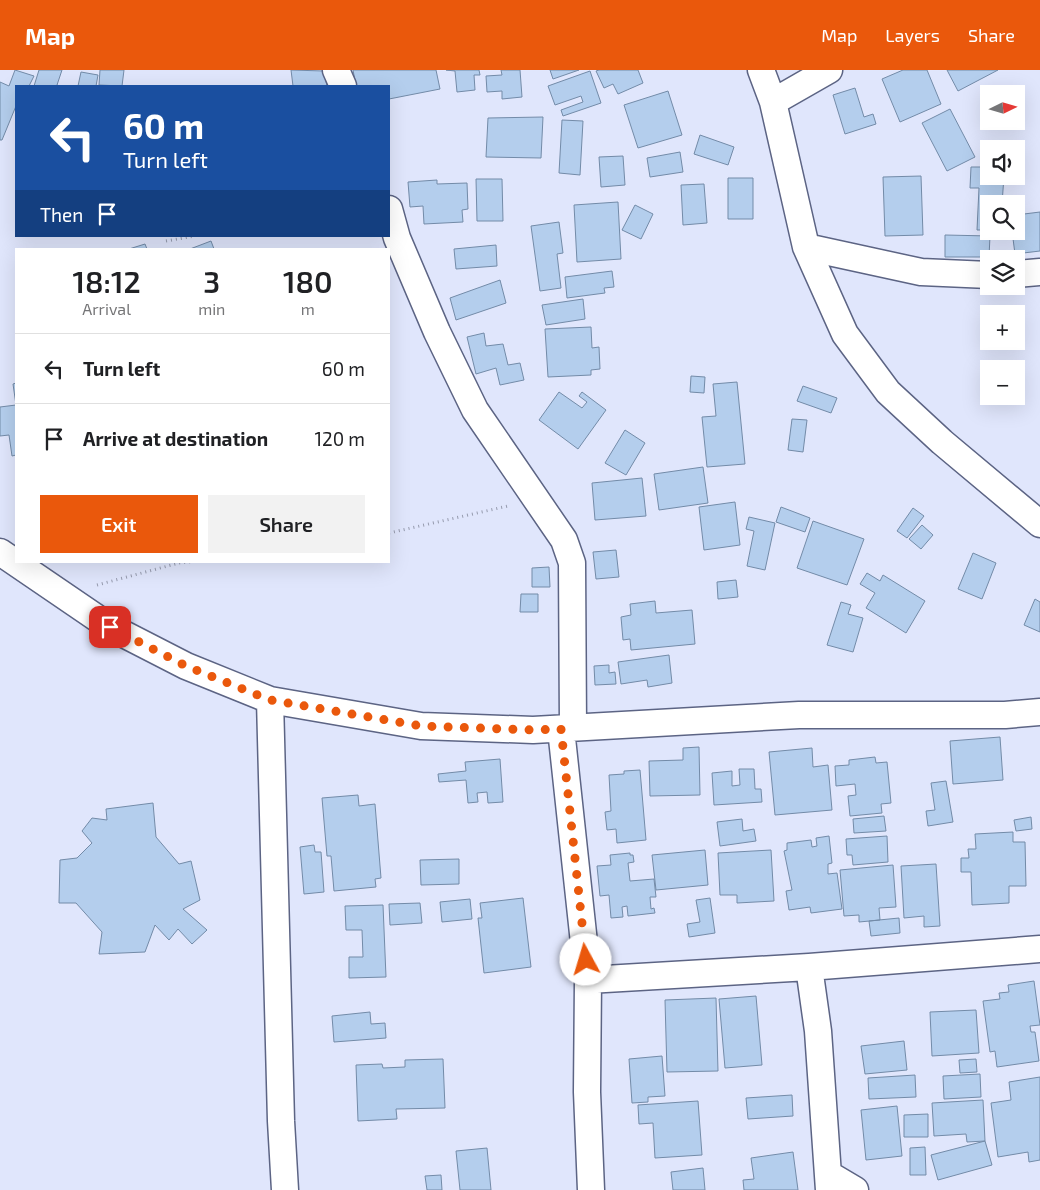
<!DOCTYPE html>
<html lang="en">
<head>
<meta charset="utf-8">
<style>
	:root { --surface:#fff; --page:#f2f2f2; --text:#202124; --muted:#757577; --line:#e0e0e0; --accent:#ea580c }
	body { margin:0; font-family:"Exo 2",sans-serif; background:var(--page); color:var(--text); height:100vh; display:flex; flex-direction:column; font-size:19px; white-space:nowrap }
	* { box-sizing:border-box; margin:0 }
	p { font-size:16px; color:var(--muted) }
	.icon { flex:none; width:28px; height:28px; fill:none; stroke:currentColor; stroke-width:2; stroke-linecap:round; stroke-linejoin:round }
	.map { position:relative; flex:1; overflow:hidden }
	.drawer { position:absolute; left:15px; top:178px; width:375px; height:315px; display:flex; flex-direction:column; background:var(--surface); border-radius:0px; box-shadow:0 5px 20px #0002 }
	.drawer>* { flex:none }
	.hud { position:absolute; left:15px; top:15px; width:375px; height:152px; border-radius:0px; box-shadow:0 5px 20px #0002; background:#1a4fa0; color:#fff; overflow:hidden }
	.needle { width:32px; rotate:85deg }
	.buttons { position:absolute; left:980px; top:15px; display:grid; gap:10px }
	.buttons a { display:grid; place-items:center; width:45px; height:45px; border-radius:0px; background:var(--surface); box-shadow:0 5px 20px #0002; font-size:25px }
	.pin { position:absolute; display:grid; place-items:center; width:42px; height:42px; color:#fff; margin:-21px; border-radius:10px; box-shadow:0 2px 8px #0006 }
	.me { position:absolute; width:55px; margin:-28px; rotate:354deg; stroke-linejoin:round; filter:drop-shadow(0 0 4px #0008) }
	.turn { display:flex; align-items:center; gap:18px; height:105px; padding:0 25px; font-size:22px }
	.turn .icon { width:65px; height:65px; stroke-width:2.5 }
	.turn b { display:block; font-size:35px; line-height:42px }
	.then { display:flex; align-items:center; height:48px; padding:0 25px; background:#0003; gap:10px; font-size:19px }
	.eta { display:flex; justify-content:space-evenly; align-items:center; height:85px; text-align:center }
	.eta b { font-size:30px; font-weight:600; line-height:35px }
	.action { display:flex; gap:10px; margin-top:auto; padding:10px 25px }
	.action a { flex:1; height:58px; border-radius:0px; background:var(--accent); color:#fff; font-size:20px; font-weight:600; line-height:58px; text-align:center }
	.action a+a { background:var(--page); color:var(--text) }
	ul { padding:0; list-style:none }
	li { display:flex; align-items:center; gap:15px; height:70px; padding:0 25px; border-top:1px solid var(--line) }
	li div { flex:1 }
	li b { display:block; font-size:19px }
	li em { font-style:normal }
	header { display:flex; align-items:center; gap:30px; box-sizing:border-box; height:70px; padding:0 25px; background:var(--accent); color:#fff }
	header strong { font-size:24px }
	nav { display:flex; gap:28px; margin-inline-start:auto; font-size:18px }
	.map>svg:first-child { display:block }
	.building { fill:#b4ceed; stroke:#738ba8 }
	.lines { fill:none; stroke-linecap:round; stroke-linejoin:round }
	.street-casing { stroke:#5c6484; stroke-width:29 }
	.path { stroke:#969bae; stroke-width:3; stroke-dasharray:1 4; stroke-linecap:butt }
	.street { stroke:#fff; stroke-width:26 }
	.route { stroke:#ea580c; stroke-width:9; stroke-dasharray:0 16.2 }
</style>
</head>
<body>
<header>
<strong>Map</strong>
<nav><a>Map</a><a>Layers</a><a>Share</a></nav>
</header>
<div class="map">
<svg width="1040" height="1120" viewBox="0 0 1040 1120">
	<rect width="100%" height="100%" fill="#e0e6fc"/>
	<path class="building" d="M15 0 34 6 29 16H16V36L2 70H0V12L9 16Z
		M39 0H62L57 15 60 16H34Z
		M100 0H124L122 16 99 15Z
		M291 0 324 1 327 16H293Z
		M353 0H436L440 19 389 29V16H356Z
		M446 0H479L480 5H474L475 20 457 22 455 1Z
		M501 0H520L522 27 502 29V21L487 22 486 6 502 5Z
		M550 0H579L553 9Z
		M599 0H638L643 13 618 24 613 14 604 18 596 1Z
		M903 0H927L941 34 900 52 882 9Z
		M947 0H998L958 21Z
		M590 1 601 33 563 46 561 40 583 32 581 26 555 35 548 16Z
		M81 2 98 5 96 16H78Z
		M855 18 864 47 873 44 876 54 845 64 833 25Z
		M668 21 682 65 638 78 624 35Z
		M950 39 975 87 947 101 922 53Z
		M543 47 541 88 486 87 488 48Z
		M562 50 583 51 580 105 559 103Z
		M700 65 734 77 728 95 694 84Z
		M680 82 683 102 650 107 647 88Z
		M623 86 625 115 601 117 599 87Z
		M971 97H989V106H1004L1002 134H989V160H977L979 118H970Z
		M921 106 923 165 885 166 883 107Z
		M728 108H753V149H728Z
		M476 109H502L503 151H477Z
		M437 110V114L467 113 468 139 462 140 463 152 424 154 423 136 410 137 408 112Z
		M704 114 707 153 683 155 681 115Z
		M618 132 621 189 577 192 574 135Z
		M635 135 653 144 641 169 622 160Z
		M1040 142V181L1015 184 1012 161H1016V145Z
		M559 152 563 183 557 184 561 218 540 221 531 156Z
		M945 165 990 166 989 187H945Z
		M211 171 214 179H190Z
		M145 174 147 179H129Z
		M496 175 497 196 456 199 454 179Z
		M612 201 614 217 604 218 605 223 567 228 565 207Z
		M500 210 506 233 456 250 450 228Z
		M583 229 585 249 546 255 542 235Z
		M591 257 592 278 599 277 600 299 591 300V305L548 307 545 259Z
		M484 263 486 276 503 274 508 295 520 293 524 310 500 315 496 298 476 304 467 267Z
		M691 306 705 307 704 323 690 322Z
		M737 312 745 394 707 397 702 347 716 346 713 314Z
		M16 313V385L12 386 9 365 0 366V337L16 335 13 314Z
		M803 316 837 328 831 343 797 331Z
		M559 322 582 338 587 332 579 326 582 322 606 340 578 379 539 350Z
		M792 349 807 350 803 382 788 380Z
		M625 360 645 373 626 405 605 393Z
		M703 397 708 433 659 440 654 404Z
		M642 408 646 446 595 450 592 413Z
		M735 432 740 475 704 480 699 437Z
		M781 437 810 448 805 462 776 452Z
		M913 438 924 446 907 468 897 461Z
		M749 447 775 453 765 500 747 496 754 461 746 459Z
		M813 451 864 469 847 515 797 498Z
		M922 455 933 465 921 479 909 469Z
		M616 480 619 507 596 509 593 482Z
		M973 483 996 493 982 529 958 519Z
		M549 497 550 517H532V498Z
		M867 503 880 511 883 505 925 531 906 563 866 538 875 523 860 514Z
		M736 510 738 527 718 529 717 512Z
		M521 524H538V542H520Z
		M1035 529 1040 532V562L1024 555Z
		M655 531 656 543 692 540 695 574 631 580 630 569 623 570 621 547 631 545 630 534Z
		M841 532 851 535 848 544 863 548 853 582 827 575Z
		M669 585 672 613 648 617 647 610 621 614 618 592Z
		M609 595V603L615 602 616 614 595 615 594 596Z
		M1000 667 1003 710 953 714 950 671Z
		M699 677 700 725 650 726 649 691 683 690V678Z
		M812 678 813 697 828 695 832 740 775 745 769 682Z
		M875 687 876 693 887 692 891 733 881 734 882 743 850 746 848 726 856 725 855 714 836 716 835 696 849 695V690Z
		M500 689 503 732 488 733 487 722 477 723 478 732 468 733 466 710 439 712 438 704 466 701 465 692Z
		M739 699H754L755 719H761L762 732 714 735 712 703 732 701V716L740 715Z
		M640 700 646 770 617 773 616 759 607 760 605 742 611 741 609 705 624 704V701Z
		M946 711 953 752 928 756 926 741 935 740 931 713Z
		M358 725 359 736 375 734 381 808 375 809 376 817 334 821 331 786H327L322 728Z
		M153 733 156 767 179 794 191 791 200 830 183 839 207 860 192 874 178 859 169 870 155 855 145 882 99 884 102 862 76 833H59L60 790 77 788 92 773 82 761 92 748 107 750 106 739Z
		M884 746 886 761 854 763 853 749Z
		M1031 747 1032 759 1016 761 1014 750Z
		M742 749 743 761 754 759 756 771 720 776 717 752Z
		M1013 762V772H1025L1026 816H1009V833L972 835 971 802H961V788H969L968 779H976L975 764Z
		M829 766 832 793 828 794V804L837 803 842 839 811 843 810 837 789 840 786 821 792 820 784 781 787 780V773L811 770 812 777 817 776 816 768Z
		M887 766 888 792 853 795 852 785H847L846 769Z
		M314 775 315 782H321L324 822 304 824 300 777Z
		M705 780 708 815 656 820 652 785Z
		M771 780 774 831 737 833V825H720L718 783Z
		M630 783V785H633L634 792 628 793 630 811 654 809 656 827H650L651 839 654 838 655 843 628 846 627 836 622 837 623 847 611 848 609 825 600 826 597 796 611 795 610 785Z
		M459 789V814L421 815 420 790Z
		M936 794 940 856 924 857V846L904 848 901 796Z
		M893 795 896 837 879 838 880 850 859 852V845L844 846 840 800Z
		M523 828 531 897 484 903 478 848H482L480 833Z
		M710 828 715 863 689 867 687 854 700 852 696 830Z
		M470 829 472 849 442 852 440 832Z
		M420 833 422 853 390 855 389 834Z
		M383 835 386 907 349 908V887H363L362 860H346L345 836Z
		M899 848 900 863 871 866 869 851Z
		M1034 911 1040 955 1030 956 1031 962H1035L1039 991 997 997 995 981 990 982 983 931 1000 929 999 923 1009 922 1008 915Z
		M756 926 762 995 725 998 719 929Z
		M716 928 718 1001 667 1002 665 930Z
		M976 940 979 983 932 986 930 942Z
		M370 942 371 954 385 953 386 968 334 972 332 946Z
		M904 971 907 1000 865 1004 861 976Z
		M662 986 665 1026 648 1027V1032L632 1033 629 989Z
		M443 989 445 1038 396 1039 397 1049 358 1051 356 995 382 994 383 998 405 997V990Z
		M976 989 977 1002 960 1003 959 990Z
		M980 1004 981 1027 944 1029 943 1006Z
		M915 1005 916 1027 869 1029 868 1008Z
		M1040 1007V1090L1029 1092 1028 1082 998 1087 991 1033 1011 1030 1009 1012Z
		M792 1025 793 1046 748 1049 746 1028Z
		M983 1030 985 1071 967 1072 966 1064 934 1066 932 1033Z
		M698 1031 702 1085 655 1088 653 1053 639 1054 638 1035Z
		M897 1036 902 1086 866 1090 861 1040Z
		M928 1044V1067H904V1045Z
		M985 1071 992 1095 938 1110 931 1085Z
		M925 1077 926 1105H910V1078Z
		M487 1078 491 1120H460L456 1081Z
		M793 1082 798 1120H744L743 1110 754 1109 751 1088Z
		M703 1098 705 1120H673L671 1102Z
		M441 1105 442 1120H427L425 1106Z"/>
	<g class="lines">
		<defs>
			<path id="street" d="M336 0 343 16
				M761 0 773 32 806 177 845 264 888 322 942 372 1040 454
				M773 32 829 0
				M389 139 397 168 437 262 475 340 564 470 572 493 573 658
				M806 177 921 202 989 205
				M1016 204 1040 202
				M0 482 110 557 186 596 270 630 421 656 533 660 799 645H1005L1040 642
				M270 630 281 1051 285 1120
				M561 659 588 910 587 1022 591 1120
				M809 897 818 961 829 1120
				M588 910 809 897 1040 879
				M828 1104 855 1120"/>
		</defs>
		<use href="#street" class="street-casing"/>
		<path class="path" d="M166 171 195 166
			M389 463 508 436
			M97 515 179 493 197 491"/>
		<use href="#street" class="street"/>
	</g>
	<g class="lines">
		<path class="route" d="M110 557 186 596 270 630 421 656 533 660 561 659 586 890"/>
	</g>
</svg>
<div class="buttons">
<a><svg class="needle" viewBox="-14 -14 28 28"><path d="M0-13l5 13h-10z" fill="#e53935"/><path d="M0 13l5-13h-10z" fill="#757577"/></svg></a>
<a><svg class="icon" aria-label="sound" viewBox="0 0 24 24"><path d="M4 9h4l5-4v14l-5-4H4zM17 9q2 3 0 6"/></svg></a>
<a><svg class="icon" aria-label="search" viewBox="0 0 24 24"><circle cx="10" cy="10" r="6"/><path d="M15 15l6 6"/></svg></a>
<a><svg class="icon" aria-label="layers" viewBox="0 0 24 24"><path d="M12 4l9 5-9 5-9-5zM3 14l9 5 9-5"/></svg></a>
<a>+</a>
<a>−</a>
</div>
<div class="pin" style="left:110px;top:557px;background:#d93025"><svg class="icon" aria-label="arrive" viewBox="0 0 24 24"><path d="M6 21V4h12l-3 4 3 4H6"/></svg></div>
<svg class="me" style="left:586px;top:890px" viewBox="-20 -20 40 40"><circle r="19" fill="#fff"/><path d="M0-13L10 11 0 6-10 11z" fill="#ea580c"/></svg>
<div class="hud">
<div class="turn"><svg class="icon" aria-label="left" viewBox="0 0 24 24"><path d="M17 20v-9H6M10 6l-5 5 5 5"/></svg><div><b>60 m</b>Turn left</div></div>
<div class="then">Then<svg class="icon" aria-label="arrive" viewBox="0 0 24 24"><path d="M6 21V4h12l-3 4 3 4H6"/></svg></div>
</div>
<section class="drawer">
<div class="eta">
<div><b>18:12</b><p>Arrival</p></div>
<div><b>3</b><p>min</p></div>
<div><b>180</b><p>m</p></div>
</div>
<ul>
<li><svg class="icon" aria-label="left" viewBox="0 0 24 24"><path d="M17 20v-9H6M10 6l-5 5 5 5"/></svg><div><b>Turn left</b></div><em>60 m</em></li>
<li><svg class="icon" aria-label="arrive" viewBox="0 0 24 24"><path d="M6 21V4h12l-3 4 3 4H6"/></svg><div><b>Arrive at destination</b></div><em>120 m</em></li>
</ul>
<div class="action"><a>Exit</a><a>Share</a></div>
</section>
</div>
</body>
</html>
